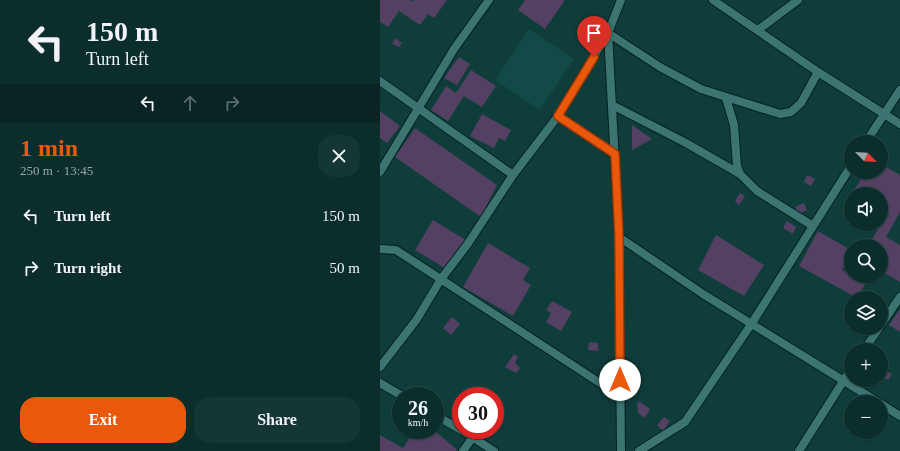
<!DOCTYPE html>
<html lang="en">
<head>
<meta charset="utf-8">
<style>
	:root { --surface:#0b2e2c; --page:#143634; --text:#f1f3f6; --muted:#9aa8a9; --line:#2b4a48; --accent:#ea580c }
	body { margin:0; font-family:"Times New Roman",serif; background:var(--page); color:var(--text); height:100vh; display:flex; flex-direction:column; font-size:15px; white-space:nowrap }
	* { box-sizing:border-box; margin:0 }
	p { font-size:13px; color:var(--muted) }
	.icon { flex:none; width:22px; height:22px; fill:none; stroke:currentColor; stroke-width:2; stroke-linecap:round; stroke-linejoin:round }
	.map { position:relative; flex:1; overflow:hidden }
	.details { display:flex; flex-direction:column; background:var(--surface); width:380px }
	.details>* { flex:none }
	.hud { background:#0b2e2c; color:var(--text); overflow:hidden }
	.needle { width:26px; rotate:114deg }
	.buttons { position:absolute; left:464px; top:135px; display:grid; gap:8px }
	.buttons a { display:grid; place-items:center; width:44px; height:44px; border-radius:50%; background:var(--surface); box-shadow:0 1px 3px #0004,0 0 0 1px var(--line); font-size:20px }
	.speed { position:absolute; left:12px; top:387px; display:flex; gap:8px; font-size:20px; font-weight:700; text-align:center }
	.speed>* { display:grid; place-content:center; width:52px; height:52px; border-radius:50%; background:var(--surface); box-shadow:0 1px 3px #0004,0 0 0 1px var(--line); line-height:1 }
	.speed small { font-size:10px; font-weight:400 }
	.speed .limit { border:6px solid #d22; background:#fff; color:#111 }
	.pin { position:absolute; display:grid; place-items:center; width:34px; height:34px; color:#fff; margin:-41px -17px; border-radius:50% 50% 50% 0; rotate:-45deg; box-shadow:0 0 4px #0007 }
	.pin .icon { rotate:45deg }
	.me { position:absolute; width:44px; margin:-22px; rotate:0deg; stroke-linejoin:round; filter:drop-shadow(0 0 3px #0008) }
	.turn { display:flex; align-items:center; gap:14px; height:84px; padding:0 20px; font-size:18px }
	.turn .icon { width:52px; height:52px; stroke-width:2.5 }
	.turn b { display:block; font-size:28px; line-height:34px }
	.lanes { display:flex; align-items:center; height:38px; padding:0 20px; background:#0003; justify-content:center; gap:20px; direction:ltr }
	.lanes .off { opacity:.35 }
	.round { display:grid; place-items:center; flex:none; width:42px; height:42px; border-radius:16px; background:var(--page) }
	.headline { display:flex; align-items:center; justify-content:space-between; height:68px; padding:0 20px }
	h1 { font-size:24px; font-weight:700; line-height:30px; color:var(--accent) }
	.button { display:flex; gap:8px; margin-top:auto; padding:8px 20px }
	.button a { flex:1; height:46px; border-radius:16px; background:var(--accent); color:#fff; font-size:16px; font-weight:700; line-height:46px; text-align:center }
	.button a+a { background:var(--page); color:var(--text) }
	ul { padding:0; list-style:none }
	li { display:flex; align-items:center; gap:12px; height:52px; padding:0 20px }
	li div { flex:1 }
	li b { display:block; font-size:15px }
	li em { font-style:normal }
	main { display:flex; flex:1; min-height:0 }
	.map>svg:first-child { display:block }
	.built { fill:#114a47 }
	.building { fill:#534062 }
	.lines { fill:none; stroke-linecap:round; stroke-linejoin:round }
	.minor-casing { stroke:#032220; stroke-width:10 }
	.minor { stroke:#3b7470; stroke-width:8 }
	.route-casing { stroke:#983908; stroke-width:10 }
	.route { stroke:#ea580c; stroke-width:7 }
</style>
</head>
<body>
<main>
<section class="details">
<div class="hud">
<div class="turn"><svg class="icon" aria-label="left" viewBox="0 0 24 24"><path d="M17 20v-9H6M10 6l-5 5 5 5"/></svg><div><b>150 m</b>Turn left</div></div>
<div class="lanes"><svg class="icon" aria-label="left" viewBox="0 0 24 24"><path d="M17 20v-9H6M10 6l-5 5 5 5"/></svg><svg class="icon off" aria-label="ahead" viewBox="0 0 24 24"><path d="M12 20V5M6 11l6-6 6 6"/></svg><svg class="icon off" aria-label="right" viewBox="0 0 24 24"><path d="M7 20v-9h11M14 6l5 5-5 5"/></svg></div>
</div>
<div class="headline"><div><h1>1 min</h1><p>250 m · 13:45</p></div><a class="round"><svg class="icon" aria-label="close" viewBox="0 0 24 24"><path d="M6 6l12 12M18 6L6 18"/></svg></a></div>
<ul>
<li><svg class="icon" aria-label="left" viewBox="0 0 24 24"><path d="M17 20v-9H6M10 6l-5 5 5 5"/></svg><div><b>Turn left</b></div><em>150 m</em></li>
<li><svg class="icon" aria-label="right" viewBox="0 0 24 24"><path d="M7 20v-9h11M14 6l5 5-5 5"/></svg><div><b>Turn right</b></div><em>50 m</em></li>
</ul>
<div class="button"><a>Exit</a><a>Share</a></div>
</section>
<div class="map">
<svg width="520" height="451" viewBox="0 0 520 451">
	<rect width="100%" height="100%" fill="#0f3d3a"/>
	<path class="built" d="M149 29 194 59 160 110 115 80Z"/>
	<path class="building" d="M0 0H30L32 2 33 0H67L54 18 48 14 40 25 19 11 8 27 0 22Z
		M145 0H185L165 29 138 10Z
		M15 38 22 43 19 47 12 44Z
		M79 57 90 64 77 85 64 78Z
		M91 70 116 86 102 107 84 96 68 121 51 110 66 86 76 93Z
		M0 111 20 126 7 143 0 138Z
		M102 114 131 130 125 141 119 138 114 148 90 136Z
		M252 125 272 139 252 150Z
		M35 128 117 185 101 217 15 157Z
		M501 164 520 175V212L506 237 520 245V282L501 271V246H488L500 225 498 224H501V194H472L485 172H501Z
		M427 175 435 179 431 186 424 182Z
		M360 193 365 196 359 205 355 201Z
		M424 203 427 210 418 214 415 207Z
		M53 220 86 240 68 270 35 250Z
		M407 221 416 227 413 234 403 228Z
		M438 231 471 250V255L462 270 486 283 477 298 419 266Z
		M336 235 384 265 364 296 318 270Z
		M108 243 150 268 143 280 151 285 133 316 83 287Z
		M172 301 192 312 181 331 166 322 171 313 166 310Z
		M520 309V332L509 325Z
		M72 317 80 324 71 335 63 328Z
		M209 342 218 343V351L208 350Z
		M134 354 138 357 135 363 140 368 136 373 125 367Z
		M503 369 512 374 508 380 501 376Z
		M259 401 270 409 265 418 258 413 257 404Z
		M284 417 290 421 283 431 277 425Z
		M35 430H54L77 450 76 451H0V435L23 448Z"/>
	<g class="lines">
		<defs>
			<path id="minor" d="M333 0 438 72 520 124
				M378 30 418 0
				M228 33 239 237 241 451
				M228 33 280 67 321 89 400 114 411 112 421 103 438 72
				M0 81 133 175
				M346 98 354 125 357 166 360 174 377 191 433 226
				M232 105 306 143 360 174
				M178 116 235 154
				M486 142 520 90
				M0 172 74 49 109 0
				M239 237 323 294 498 402
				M0 249 16 250 240 396
				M501 325 520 297
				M484 350 499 328
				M0 367 37 319 61 279 87 245 133 175 178 116 228 33 241 0
				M0 383 22 396
				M501 404 520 416
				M55 415 81 430
				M81 430 114 451
				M83 451 93 437
				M259 451 305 422 372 323 471 166
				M419 451 471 369"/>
		</defs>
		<use href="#minor" class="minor-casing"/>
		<use href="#minor" class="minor"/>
	</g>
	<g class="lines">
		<defs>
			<path id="route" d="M214 57 178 116 235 154 239 237 240 380"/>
		</defs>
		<use href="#route" class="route-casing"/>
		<use href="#route" class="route"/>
	</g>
</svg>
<div class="buttons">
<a><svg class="needle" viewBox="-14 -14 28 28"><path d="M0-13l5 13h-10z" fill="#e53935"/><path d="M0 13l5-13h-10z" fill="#9aa8a9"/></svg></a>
<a><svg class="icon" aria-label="sound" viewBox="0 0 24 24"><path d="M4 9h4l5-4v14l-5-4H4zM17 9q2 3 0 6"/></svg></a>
<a><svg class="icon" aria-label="search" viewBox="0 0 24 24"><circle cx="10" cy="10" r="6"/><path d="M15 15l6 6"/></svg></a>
<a><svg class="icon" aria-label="layers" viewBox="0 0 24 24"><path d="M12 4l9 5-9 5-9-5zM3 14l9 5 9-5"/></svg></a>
<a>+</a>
<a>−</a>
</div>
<div class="speed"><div>26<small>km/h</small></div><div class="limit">30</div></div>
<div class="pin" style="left:214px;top:57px;background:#d93025"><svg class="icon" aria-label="arrive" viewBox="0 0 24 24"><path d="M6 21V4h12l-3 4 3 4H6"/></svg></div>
<svg class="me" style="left:240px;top:380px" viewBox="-20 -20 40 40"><circle r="19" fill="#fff"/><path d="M0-13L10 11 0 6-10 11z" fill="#ea580c"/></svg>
</div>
</main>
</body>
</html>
